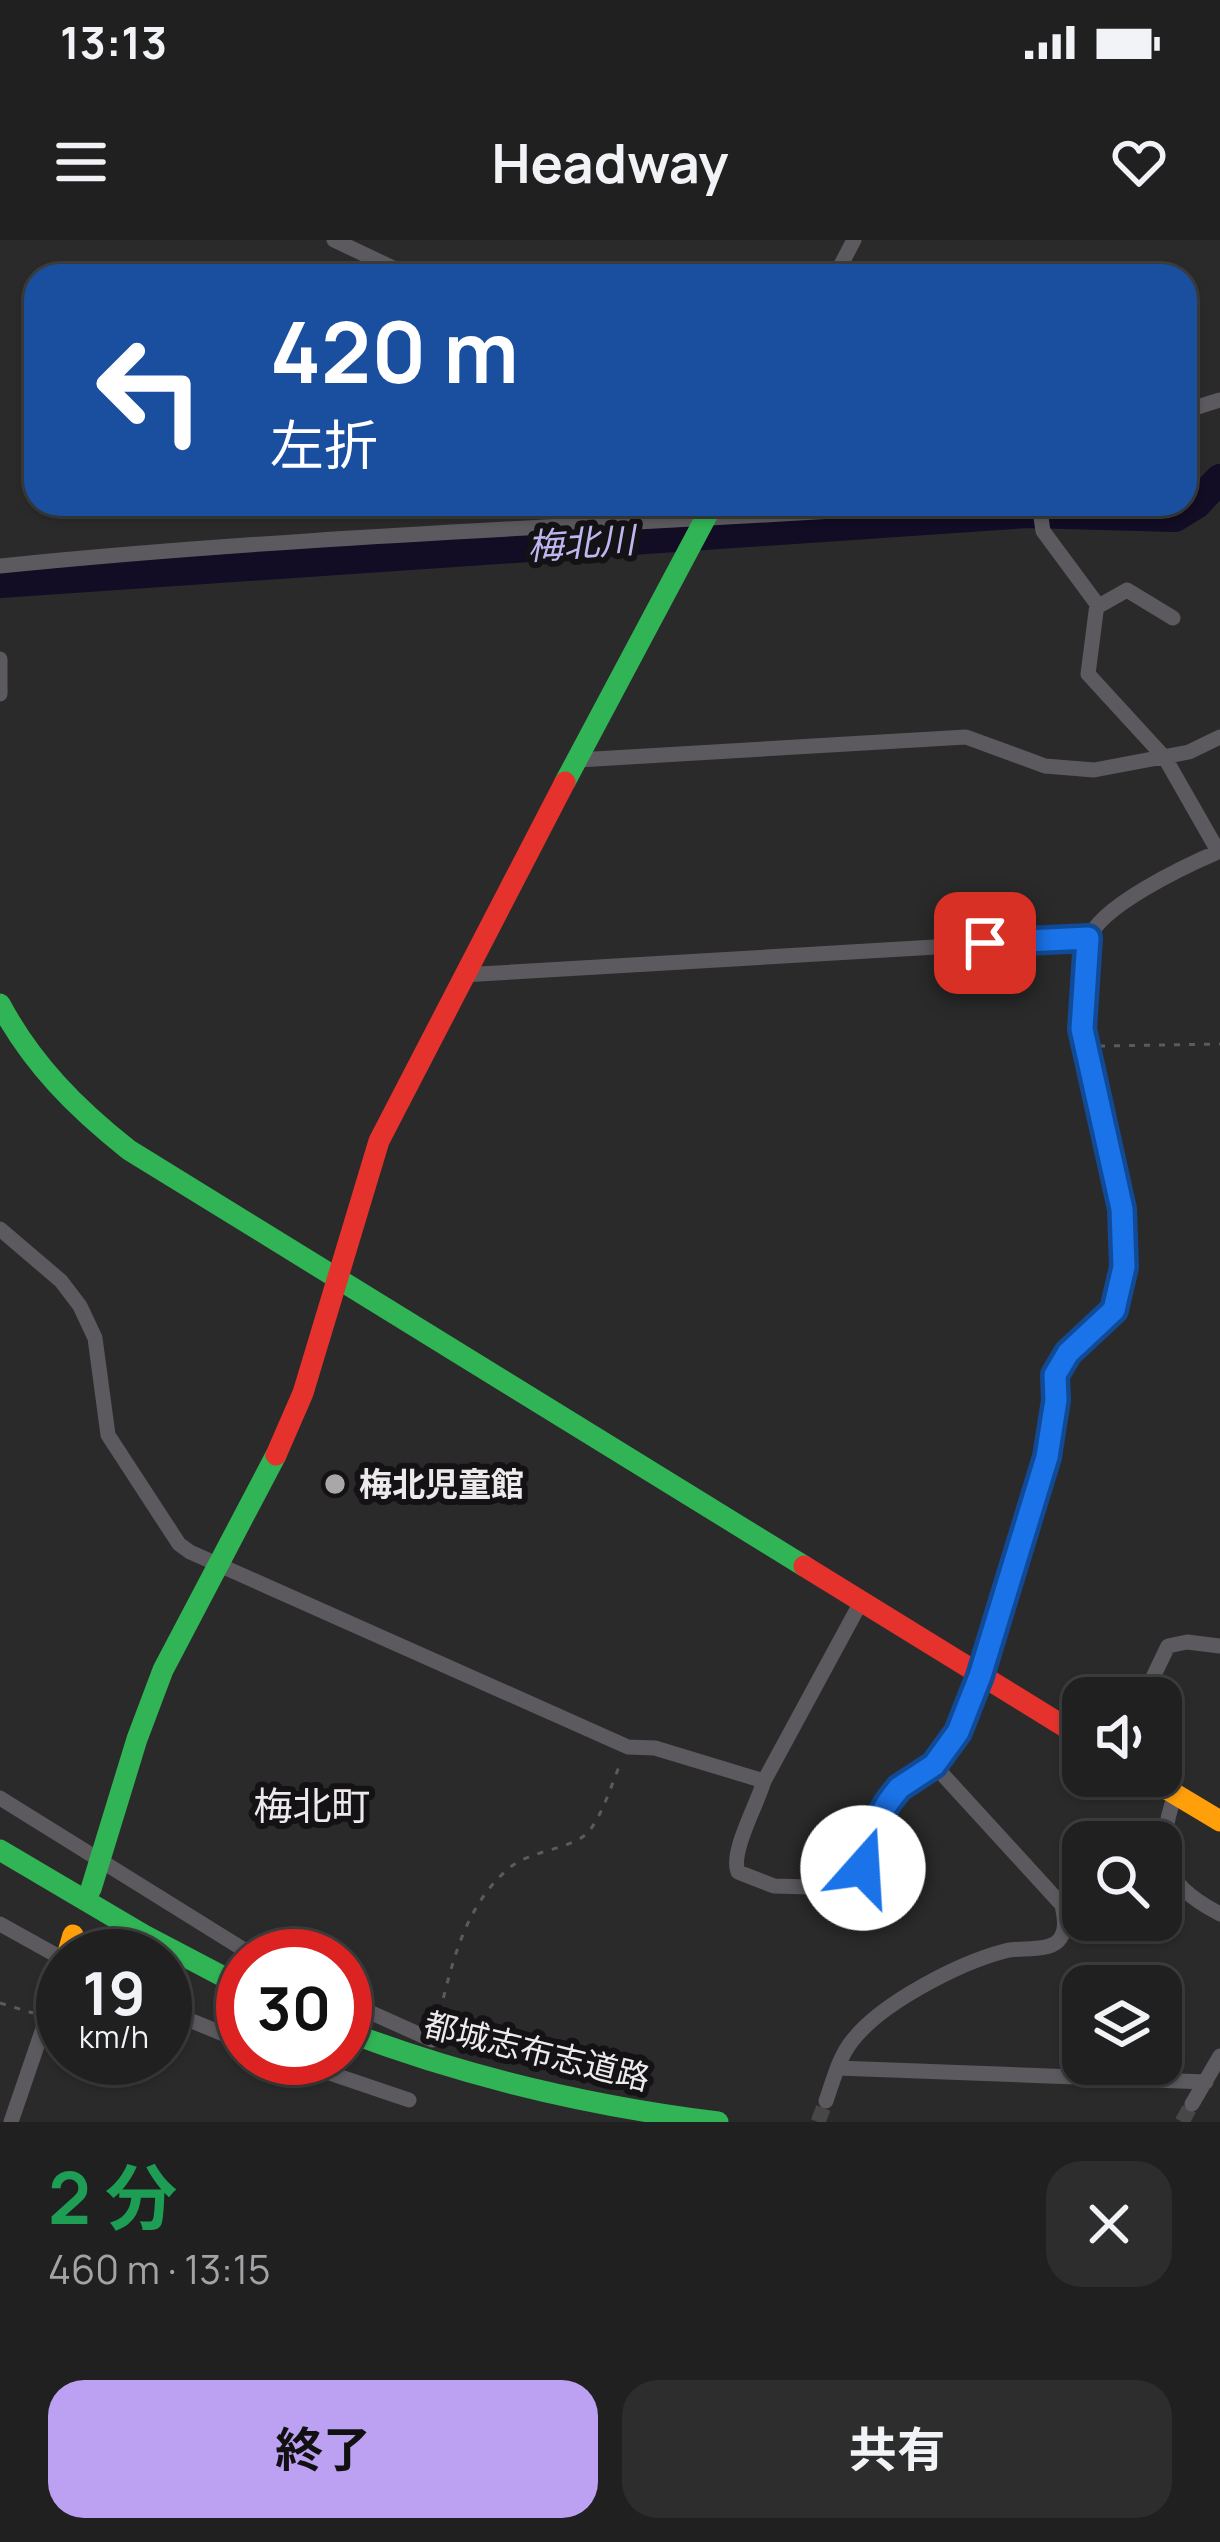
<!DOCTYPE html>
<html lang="ja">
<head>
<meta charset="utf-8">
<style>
	:root { --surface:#202020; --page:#2d2d2d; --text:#f1f3f6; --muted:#a2a3a5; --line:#3d3e3e; --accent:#bca0f2 }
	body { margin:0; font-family:Manrope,"Noto Sans JP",sans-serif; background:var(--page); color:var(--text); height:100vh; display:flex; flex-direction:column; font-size:45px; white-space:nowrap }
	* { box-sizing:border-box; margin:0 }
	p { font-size:39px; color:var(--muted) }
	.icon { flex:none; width:66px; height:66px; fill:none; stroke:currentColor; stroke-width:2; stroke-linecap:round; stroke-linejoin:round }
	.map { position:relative; height:1882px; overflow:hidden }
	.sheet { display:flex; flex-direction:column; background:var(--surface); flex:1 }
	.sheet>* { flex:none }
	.hud { position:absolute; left:24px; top:24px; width:1173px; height:252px; border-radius:36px; box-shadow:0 3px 9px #0004,0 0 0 3px var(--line); background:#1a4fa0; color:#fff; overflow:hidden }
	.controls { position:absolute; left:1062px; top:1437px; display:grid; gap:24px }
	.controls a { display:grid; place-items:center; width:120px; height:120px; border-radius:24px; background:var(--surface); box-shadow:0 3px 9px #0004,0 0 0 3px var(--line); font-size:60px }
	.speed { position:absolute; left:36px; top:1689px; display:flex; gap:24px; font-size:60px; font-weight:700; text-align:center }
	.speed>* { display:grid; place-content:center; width:156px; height:156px; border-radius:50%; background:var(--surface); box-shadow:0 3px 9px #0004,0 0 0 3px var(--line); line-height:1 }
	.speed small { font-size:30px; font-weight:400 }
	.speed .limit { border:18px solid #d22; background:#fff; color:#111 }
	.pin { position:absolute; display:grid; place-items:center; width:102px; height:102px; color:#fff; margin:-51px; border-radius:24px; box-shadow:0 6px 18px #0006 }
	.me { position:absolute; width:132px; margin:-66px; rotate:19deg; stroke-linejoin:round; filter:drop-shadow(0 0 9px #0008) }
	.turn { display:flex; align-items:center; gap:42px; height:252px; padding:0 48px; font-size:54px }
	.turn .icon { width:156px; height:156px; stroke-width:2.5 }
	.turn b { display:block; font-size:84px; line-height:102px }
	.round { display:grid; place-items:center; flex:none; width:126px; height:126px; border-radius:36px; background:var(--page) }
	.summary { display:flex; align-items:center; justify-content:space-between; height:204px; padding:0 48px }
	h1 { font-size:72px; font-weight:700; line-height:90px; color:#1e9e55 }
	.cta { display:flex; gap:24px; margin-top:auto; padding:24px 48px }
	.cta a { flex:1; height:138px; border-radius:36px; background:var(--accent); color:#111; font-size:48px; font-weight:700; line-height:138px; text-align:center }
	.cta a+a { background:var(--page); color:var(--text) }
	.status { display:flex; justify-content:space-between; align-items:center; height:84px; padding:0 60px; background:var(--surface); direction:ltr }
	.status svg { height:33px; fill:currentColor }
	header { display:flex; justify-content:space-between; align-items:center; height:156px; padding:0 48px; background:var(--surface); font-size:54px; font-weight:700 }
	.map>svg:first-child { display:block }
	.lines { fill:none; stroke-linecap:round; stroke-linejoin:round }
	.river { stroke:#120c24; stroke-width:30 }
	.street-tunnel { stroke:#484748; stroke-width:15; stroke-dasharray:15 8; stroke-linecap:butt }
	.path { stroke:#5c5a5d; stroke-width:3; stroke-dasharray:6 9; stroke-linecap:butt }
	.street { stroke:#5c5a5e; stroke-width:15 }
	.fast { stroke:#30b455; stroke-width:21 }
	.slow { stroke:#ff9f0a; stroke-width:21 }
	.jam { stroke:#e5322d; stroke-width:21 }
	.route-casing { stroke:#114b97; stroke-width:30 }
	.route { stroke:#1a73e8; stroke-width:21 }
	.poi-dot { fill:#a9a7a8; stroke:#141214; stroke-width:4.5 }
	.labels { text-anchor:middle; stroke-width:12; stroke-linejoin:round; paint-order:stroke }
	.poi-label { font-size:33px; font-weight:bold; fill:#edeaec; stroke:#141214; text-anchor:start }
	.street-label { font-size:33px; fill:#edeaec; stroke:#141214 }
	.water-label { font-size:36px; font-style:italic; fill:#beb7f1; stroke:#141214 }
	.quarter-label { font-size:39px; fill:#edeaec; stroke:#141214 }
</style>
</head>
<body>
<div class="status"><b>13:13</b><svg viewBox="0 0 49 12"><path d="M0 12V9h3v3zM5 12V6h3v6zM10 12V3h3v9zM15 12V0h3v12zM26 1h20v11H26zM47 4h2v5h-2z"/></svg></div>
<header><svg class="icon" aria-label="menu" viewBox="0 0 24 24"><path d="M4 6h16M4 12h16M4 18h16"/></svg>Headway<svg class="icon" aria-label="heart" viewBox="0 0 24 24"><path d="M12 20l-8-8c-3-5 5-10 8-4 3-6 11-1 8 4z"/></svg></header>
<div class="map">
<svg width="1220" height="1882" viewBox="0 0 1220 1882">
	<rect width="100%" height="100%" fill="#2b2a2b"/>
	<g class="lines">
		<path class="river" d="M0 343 1028 273 1175 277 1196 264 1220 239"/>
		<path class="street-tunnel" d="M818 1882 826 1861
			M1182 1882 1192 1864"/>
		<path class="path" d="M1099 806 1220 804
			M0 1763 33 1773
			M436 1787C451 1730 461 1670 508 1629 530 1609 575 1610 590 1590 604 1571 612 1543 621 1522"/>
		<path class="street" d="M334 0 410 36
			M835 36 854 0
			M1185 171 1220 160
			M582 264 583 283
			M1039 264 1043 291 1097 364 1088 434 1165 518 1218 611
			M0 326C315 294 631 285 947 264
			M1097 367 1127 350 1173 378
			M0 419V454
			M578 520 966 497 1045 526 1094 530 1189 512 1220 497
			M462 735 1088 698
			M0 989 61 1041 80 1066 95 1098 108 1195 179 1304 190 1312 628 1507 655 1508 764 1541 861 1362
			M1143 1458 1168 1406 1187 1402 1220 1406
			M764 1541C757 1565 730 1612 738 1632L774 1646 849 1648C870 1625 869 1592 886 1566 898 1546 917 1541 934 1525 942 1518 950 1506 956 1496 975 1467 983 1426 993 1394 1011 1336 1031 1278 1046 1219 1053 1192 1051 1164 1055 1137 1061 1105 1101 1097 1114 1070 1119 1058 1123 1037 1124 1025 1132 915 1057 812 1088 701 1097 667 1187 625 1220 611
			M1175 1554C1155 1616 1160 1642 1220 1674
			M0 1558 254 1716
			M0 1684 63 1719
			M345 1761 432 1800
			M165 1770 243 1802
			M285 1818 409 1860
			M838 1828 1206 1842
			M826 1861C833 1841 839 1817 852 1801 881 1763 959 1723 1005 1711 1020 1707 1047 1712 1058 1701 1068 1691 1064 1676 1062 1665L934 1525
			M1192 1864 1220 1816
			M11 1882 63 1730"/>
		<path class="fast" d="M565 542 713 264
			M0 764C32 824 76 868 129 910L804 1326
			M0 1610 144 1695 243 1747
			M91 1649 137 1499 163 1430 276 1215
			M345 1791C466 1837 589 1866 718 1882"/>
		<path class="slow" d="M1145 1536 1220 1581
			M67 1716 73 1695"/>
		<path class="jam" d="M276 1215 303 1153 379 901 565 542
			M804 1326 1083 1498"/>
	</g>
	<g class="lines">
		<defs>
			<path id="route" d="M863 1628 879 1577 889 1561 899 1548 934 1525 958 1492 980 1436 1047 1217 1056 1160 1055 1135 1068 1113 1114 1070 1124 1027 1122 969 1082 789 1088 698 985 703"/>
		</defs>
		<use href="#route" class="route-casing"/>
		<use href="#route" class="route"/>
	</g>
	<circle class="poi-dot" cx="335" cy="1244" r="12"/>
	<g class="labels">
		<g class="poi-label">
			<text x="359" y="1256">梅北児童館</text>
		</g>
		<g class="street-label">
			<text transform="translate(537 1811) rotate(14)" y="12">都城志布志道路</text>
		</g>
		<g class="water-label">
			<text transform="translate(581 303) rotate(-4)" y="13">梅北川</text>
		</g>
		<g class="quarter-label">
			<text x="312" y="1580">梅北町</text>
		</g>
	</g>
</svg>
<div class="controls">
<a><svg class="icon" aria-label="sound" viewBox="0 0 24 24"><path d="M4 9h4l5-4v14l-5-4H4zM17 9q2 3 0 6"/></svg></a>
<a><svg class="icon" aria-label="search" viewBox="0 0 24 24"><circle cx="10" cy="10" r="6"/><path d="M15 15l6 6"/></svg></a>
<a><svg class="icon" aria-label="layers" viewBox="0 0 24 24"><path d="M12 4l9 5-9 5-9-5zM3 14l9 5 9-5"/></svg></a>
</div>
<div class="speed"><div>19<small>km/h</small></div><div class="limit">30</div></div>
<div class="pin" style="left:985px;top:703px;background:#d93025"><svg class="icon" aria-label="arrive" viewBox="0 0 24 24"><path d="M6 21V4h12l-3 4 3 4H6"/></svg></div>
<svg class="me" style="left:863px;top:1628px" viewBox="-20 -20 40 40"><circle r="19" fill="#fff"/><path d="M0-13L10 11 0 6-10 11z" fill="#1a73e8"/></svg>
<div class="hud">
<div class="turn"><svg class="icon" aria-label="left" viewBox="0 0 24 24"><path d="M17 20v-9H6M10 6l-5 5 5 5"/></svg><div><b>420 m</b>左折</div></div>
</div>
</div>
<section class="sheet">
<div class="summary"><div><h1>2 分</h1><p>460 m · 13:15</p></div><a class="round"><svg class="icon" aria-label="close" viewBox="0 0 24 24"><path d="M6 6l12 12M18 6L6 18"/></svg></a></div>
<div class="cta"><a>終了</a><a>共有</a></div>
</section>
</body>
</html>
